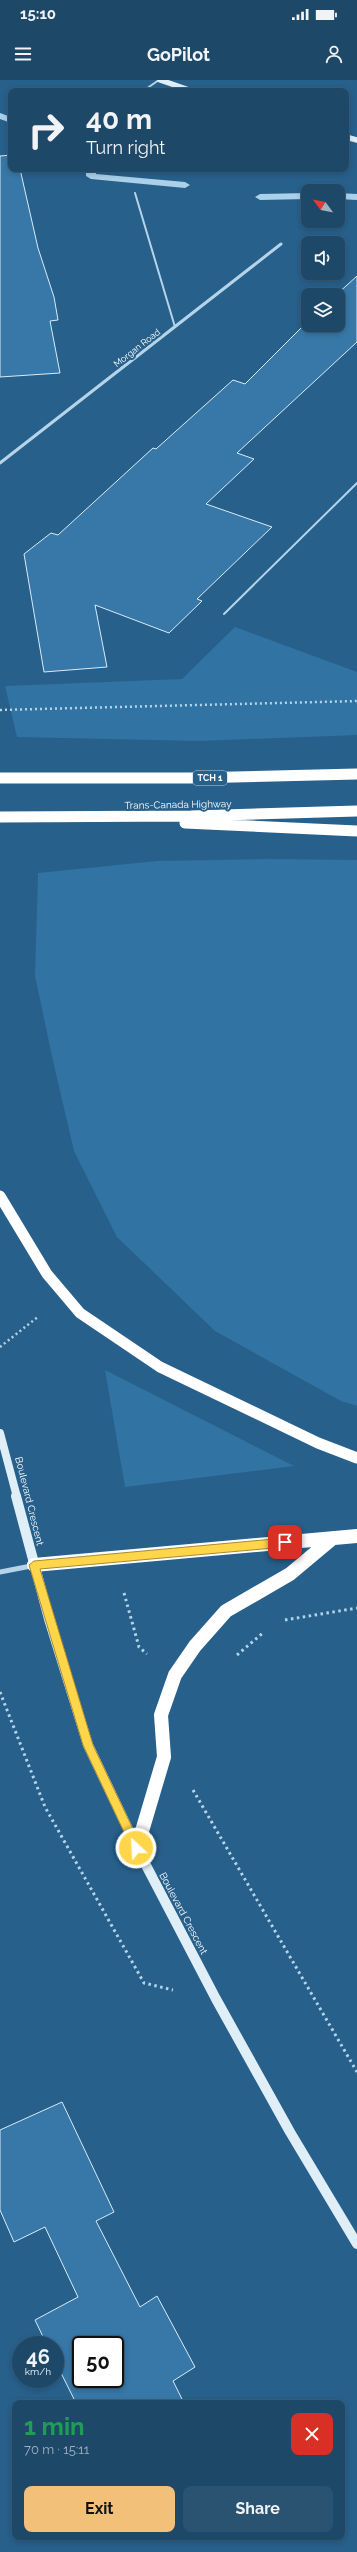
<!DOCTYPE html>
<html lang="en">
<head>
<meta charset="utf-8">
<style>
	:root { --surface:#1d4868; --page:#2a5271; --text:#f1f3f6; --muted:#a0b2c0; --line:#3b607c; --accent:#f3c07a }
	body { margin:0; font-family:Raleway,sans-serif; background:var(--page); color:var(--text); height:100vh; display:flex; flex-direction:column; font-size:15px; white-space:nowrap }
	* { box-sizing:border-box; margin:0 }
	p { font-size:13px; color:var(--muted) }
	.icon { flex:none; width:22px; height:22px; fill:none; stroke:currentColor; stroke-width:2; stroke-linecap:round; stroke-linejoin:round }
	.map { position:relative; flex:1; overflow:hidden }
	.side { position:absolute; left:12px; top:2320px; width:333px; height:140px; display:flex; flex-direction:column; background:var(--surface); border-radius:8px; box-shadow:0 2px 6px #0003,0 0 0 1px var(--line) }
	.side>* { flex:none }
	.top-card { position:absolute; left:8px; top:8px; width:341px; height:84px; border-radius:8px; box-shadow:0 2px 6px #0003,0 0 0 1px var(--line); background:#1d4868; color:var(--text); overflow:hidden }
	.needle { width:26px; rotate:302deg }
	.tools { position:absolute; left:301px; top:104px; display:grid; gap:8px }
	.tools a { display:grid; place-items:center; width:44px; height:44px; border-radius:8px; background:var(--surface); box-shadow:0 2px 6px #0003,0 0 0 1px var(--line); font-size:20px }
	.speed { position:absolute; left:12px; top:2256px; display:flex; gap:8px; font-size:20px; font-weight:700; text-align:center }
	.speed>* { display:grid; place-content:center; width:52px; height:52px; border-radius:50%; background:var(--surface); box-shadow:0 2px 6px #0003,0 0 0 1px var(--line); line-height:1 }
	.speed small { font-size:10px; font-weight:400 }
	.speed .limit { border:2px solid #111; border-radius:6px; background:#fff; color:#111 }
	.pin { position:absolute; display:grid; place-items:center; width:34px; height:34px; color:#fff; margin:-17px; border-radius:8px; box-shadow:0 2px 6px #0006 }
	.me { position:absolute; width:44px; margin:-22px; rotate:335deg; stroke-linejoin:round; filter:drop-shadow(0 0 3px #0008) }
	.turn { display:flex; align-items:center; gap:14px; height:84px; padding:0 12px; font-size:18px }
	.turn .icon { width:52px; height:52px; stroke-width:2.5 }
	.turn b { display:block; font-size:28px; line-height:34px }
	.round { display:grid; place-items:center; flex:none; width:42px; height:42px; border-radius:8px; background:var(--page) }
	.headline { display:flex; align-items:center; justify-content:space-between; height:68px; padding:0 12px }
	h1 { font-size:24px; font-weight:700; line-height:30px; color:#1e9e55 }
	.button { display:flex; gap:8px; margin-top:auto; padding:8px 12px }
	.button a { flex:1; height:46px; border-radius:8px; background:var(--accent); color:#111; font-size:16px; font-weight:700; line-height:46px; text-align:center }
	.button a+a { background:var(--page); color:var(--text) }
	.status { display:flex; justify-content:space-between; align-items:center; height:28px; padding:0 20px; background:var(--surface); direction:ltr }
	.status svg { height:11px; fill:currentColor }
	header { display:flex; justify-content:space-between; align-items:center; height:52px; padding:0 12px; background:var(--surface); font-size:18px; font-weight:700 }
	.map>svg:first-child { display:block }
	.green { fill:#3173a3 }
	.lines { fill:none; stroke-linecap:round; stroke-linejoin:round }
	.stream { fill:#aad0ea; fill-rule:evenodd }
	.building { fill:#3778a8; stroke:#d9ebf8; fill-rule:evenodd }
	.path-far1 { stroke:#b5d4ea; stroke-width:2.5; stroke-dasharray:2 3; stroke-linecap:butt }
	.path { stroke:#b5d4ea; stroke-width:3; stroke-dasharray:2.5 3.5; stroke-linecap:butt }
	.service { stroke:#b5d4ea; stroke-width:2 }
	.minor-far1 { stroke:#b5d4ea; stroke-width:3 }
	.minor { stroke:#b5d4ea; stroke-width:5 }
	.secondary-far2 { stroke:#e0eef8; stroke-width:5.5 }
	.secondary-far1 { stroke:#e0eef8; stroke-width:8 }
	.secondary { stroke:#e0eef8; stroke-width:10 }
	.motorway-far1 { stroke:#fff; stroke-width:11 }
	.motorway { stroke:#fff; stroke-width:14 }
	.route { fill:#ffd54a; stroke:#a68a30 }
	.labels { text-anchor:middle; stroke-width:4; stroke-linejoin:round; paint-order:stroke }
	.far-street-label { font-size:9px; fill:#fff; stroke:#27608b }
	.shield { fill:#27608b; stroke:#becfdc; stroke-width:1 }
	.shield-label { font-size:9px; font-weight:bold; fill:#fff }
	.street-label { font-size:10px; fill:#fff; stroke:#27608b }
</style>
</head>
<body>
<div class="status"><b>15:10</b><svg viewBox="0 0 49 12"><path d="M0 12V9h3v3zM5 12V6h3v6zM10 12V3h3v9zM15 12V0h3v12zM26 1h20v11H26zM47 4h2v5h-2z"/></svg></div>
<header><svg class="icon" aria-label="menu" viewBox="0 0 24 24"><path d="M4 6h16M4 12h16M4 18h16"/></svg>GoPilot<svg class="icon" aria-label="person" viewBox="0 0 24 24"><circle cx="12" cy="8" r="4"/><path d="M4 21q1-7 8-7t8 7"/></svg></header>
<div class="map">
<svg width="357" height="2472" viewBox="0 0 357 2472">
	<rect width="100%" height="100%" fill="#27608b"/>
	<path class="green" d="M235 547 357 592V655L199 661 17 657 5 606 182 599Z
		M266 779 357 780V1326L341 1321 215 1251 117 1157 74 1071 53 981 35 896 38 793 157 781Z
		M105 1290 294 1386 125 1407Z"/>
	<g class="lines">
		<path class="stream" d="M0 33 11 37V43L0 39Z
			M86 89H96V94L185 102 190 105 185 108 91 99 86 96Z
			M308 113V119L260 120 255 117 260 114Z
			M338 113 357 114V120L338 119Z"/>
	</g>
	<path class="building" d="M11 75V89H20L38 168 54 217 58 240 50 241 60 293 0 297V76Z
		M357 196V262L237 373 254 379 206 424 272 447 197 519 202 521 169 553 95 525 107 587 44 592 24 474 51 453 58 455 153 368 156 369 233 300 245 304 308 241V245H338L336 215Z
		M62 2022 114 2132 96 2141 140 2227 157 2216 195 2287 173 2301 184 2323H76L55 2281V2265H47L35 2240 78 2217 45 2147 14 2162 0 2130V2050ZM81 2265H115V2299H81Z"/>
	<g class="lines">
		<path class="path-far1" d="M0 630 357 621
			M0 1267 39 1236"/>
		<path class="path" d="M124 1513 139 1567 147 1574
			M285 1540 357 1528
			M237 1575 264 1552
			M0 1612 45 1727 144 1903 173 1910
			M193 1710 357 1992"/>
		<path class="service" d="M143 11 159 0
			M135 113 175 247
			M224 534 357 403"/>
		<path class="minor-far1" d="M0 383 281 164"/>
		<path class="minor" d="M0 1492 31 1486"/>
		<path class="secondary-far2" d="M160 0 192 11
			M346 57 357 60"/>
		<path class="secondary-far1" d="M0 1353 17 1417"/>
		<path class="secondary" d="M16 1416 49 1539 88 1665 137 1768 216 1919 290 2052 357 2164"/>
		<path class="motorway-far1" d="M0 698H190L357 694
			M0 737 191 736 357 731
			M185 743 357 751
			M0 1116 47 1194 80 1233 160 1287 318 1363 357 1378"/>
		<path class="motorway" d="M34 1485 357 1456
			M137 1768 164 1677 161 1635 175 1595 195 1566 226 1531 290 1494 333 1458"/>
	</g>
	<path class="route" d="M285 1458 290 1462 285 1467 40 1489 93 1665 142 1768 136 1773 133 1771 83 1665 29 1485 34 1481Z"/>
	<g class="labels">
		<g class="far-street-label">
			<text transform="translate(137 268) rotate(-38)" y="3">Morgan Road</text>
		</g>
		<rect class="shield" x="193" y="691" width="34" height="14" rx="3"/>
		<g class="shield-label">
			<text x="210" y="701">TCH 1</text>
		</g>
		<g class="street-label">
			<text transform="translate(178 724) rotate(-1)" y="4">Trans-Canada Highway</text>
			<text transform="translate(30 1421) rotate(76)" y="4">Boulevard Crescent</text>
			<text transform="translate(184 1833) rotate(62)" y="4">Boulevard Crescent</text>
		</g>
	</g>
</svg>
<div class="tools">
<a><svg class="needle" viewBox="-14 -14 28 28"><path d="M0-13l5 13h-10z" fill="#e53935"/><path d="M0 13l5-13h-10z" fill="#a0b2c0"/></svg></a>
<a><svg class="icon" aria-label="sound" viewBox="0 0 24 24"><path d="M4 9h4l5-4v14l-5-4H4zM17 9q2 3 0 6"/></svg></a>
<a><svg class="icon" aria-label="layers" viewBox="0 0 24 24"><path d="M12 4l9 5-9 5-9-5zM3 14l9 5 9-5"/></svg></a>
</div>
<div class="speed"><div>46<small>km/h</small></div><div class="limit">50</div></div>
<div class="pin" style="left:285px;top:1462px;background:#d93025"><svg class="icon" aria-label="arrive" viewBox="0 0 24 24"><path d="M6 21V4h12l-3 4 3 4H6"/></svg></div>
<svg class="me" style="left:136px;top:1768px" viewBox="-20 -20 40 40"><circle r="17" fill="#ffd54a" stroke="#fff" stroke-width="3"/><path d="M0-11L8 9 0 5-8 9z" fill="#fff"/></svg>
<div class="top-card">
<div class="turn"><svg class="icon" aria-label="right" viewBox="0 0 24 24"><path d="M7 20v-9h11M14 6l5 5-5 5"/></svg><div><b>40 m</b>Turn right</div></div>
</div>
<section class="side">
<div class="headline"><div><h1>1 min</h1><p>70 m · 15:11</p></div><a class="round" style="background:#d93025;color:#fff"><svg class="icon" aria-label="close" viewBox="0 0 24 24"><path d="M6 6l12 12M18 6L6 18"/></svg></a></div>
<div class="button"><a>Exit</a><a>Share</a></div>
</section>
</div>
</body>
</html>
